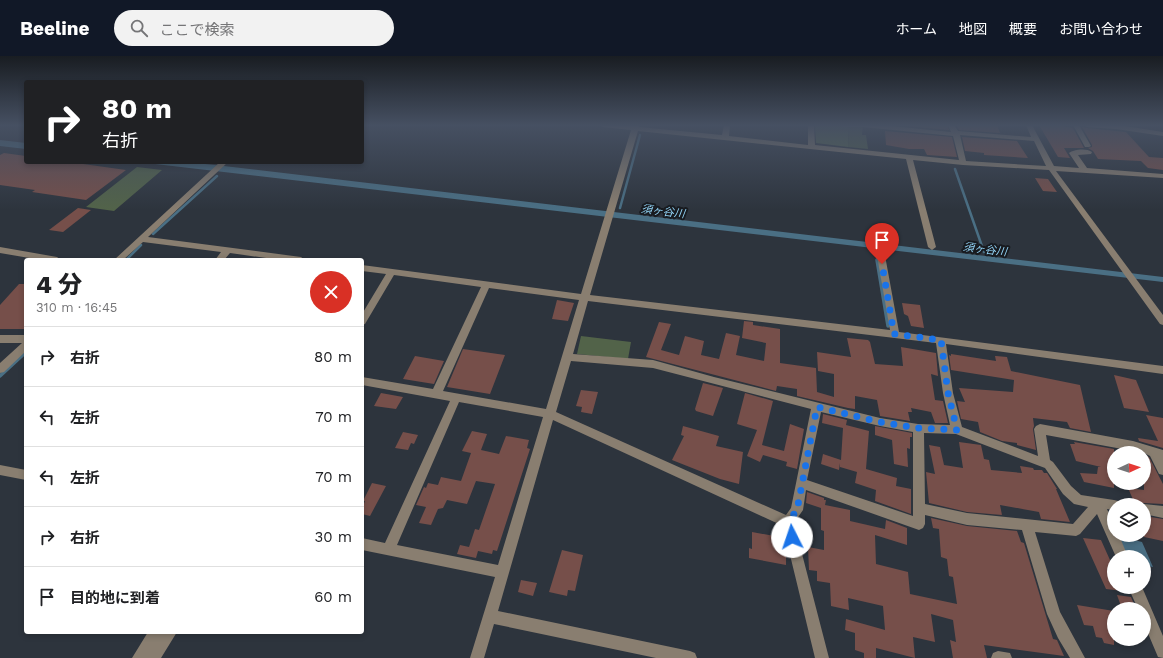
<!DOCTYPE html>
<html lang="ja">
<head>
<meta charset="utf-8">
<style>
	:root { --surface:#fff; --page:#f2f2f2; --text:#202124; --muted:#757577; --line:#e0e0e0; --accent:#111827 }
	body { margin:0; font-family:"Work Sans","Noto Sans JP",sans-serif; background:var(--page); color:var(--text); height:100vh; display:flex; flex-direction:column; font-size:15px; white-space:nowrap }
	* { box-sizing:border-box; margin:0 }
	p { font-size:13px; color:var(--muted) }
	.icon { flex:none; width:22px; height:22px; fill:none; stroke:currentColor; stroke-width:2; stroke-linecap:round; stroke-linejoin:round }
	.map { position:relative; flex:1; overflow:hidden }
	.sheet { position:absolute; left:24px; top:202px; width:340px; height:376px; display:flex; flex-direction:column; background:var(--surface); border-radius:4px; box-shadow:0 2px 6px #0003 }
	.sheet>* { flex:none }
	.top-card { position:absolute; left:24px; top:24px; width:340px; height:84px; border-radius:4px; box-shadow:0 2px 6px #0003; background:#202124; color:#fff; overflow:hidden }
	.needle { width:26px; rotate:87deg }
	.tools { position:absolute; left:1107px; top:390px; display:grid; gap:8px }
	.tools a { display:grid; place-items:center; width:44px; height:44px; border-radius:50%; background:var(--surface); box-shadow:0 2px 6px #0003; font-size:20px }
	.pin { position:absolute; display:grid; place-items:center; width:34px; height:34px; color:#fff; margin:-41px -17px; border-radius:50% 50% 50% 0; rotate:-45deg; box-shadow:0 0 4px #0007 }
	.pin .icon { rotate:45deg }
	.me { position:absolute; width:44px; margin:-22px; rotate:356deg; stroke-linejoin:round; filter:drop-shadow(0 0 3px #0008) }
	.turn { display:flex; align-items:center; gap:14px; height:84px; padding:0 12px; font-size:18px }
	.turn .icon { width:52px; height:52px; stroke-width:2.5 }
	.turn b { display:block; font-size:28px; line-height:34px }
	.round { display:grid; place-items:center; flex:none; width:42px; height:42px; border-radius:21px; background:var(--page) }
	.headline { display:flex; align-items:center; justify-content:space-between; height:68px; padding:0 12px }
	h1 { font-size:24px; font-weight:800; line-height:30px }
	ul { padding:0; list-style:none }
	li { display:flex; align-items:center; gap:12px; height:60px; padding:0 12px; border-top:1px solid var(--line) }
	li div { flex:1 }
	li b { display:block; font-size:15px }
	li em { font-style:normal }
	header { display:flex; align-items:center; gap:24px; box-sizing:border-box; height:56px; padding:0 20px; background:var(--accent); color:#fff }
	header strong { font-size:19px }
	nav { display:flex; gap:22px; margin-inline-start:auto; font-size:14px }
	.search { width:280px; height:36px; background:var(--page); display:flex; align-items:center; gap:10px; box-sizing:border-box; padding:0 14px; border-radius:22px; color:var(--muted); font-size:15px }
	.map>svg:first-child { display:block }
	.green { fill:#526349 }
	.forest { fill:#596d4e }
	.water { fill:#4a6f84 }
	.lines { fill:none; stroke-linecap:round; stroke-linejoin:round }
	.stream-far1 { stroke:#4a6f84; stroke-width:2.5 }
	.stream { stroke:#4a6f84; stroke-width:3.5 }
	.building { fill:#764f4a }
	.minor { fill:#897e70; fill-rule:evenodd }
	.route { stroke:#1a73e8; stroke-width:7; stroke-dasharray:0 12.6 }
	.labels { text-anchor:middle; stroke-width:4; stroke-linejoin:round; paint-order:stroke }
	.water-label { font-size:11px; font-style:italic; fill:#94d6f9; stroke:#181b20 }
</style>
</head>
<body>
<header>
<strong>Beeline</strong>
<div class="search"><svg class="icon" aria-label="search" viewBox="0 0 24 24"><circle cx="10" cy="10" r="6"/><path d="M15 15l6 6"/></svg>ここで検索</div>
<nav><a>ホーム</a><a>地図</a><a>概要</a><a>お問い合わせ</a></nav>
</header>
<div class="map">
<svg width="1163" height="602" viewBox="0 0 1163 602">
	<rect width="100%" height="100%" fill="#2d343d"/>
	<path class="green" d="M849 70H863L862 79H866L868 93 848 91Z
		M137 111 162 114 114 155 86 151Z
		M581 280 631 286 628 303 577 298Z"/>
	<path class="forest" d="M815 69 849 70 848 91 816 87Z"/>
	<path class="water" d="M0 84 26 87V93L0 90Z
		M138 106H186L224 110 1163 221V226Z
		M1119 480 1142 486 1153 511 1144 509V501H1127Z"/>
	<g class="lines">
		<path class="stream-far1" d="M955 113 984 196
			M620 152 640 79
			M153 178 217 120
			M876 196 878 205
			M126 204 141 189"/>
		<path class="stream" d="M877 204 888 270
			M0 320 26 296"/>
	</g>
	<path class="building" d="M898 69H947L949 74Z
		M956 69H997L1000 77 959 74Z
		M1039 69H1057L1073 72 1084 92H1064L1070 102 1058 101Z
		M1082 71 1087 72 1126 76 1149 101 1163 102V114L1148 112 1141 105 1098 103 1093 95 1088 92 1092 91V89Z
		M885 75 952 81 957 101 927 99 924 93H909L886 89Z
		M962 81 1017 85 1028 102 984 99V97L965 95Z
		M4 97 26 100V106H69L126 114 86 144 32 136 35 134 0 129V99Z
		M1035 122 1048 123 1057 136 1043 135Z
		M78 152 91 154 63 176 49 174Z
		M19 228H26V273H0V249Z
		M557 244 574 247 568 265 552 263Z
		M902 247 920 249 924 272 911 270 908 260 904 258Z
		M744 265 753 266V269L780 273V307L816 312 817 336 834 341V318L818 315 817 296 851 301 847 282 868 284 870 286 875 308 903 310 901 291 936 297 938 320 931 318 935 344 943 345 948 367H935L931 356 911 352 912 356H908L910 365 880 360 877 344 855 340V353L848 352 797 340V333L777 330 776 335 646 301 659 266 671 268 661 294 679 299 685 280 704 285 701 299 719 303 726 277 740 280 736 299 764 305 766 287 742 282Z
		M463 293 505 299 490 338 447 331Z
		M951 298 996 305 995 300H996L1007 301 1011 315 1080 329 1091 376 1070 372 1067 366 1033 362 1034 370 1033 373 1036 394 1017 389V387L1002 385 980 376 978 366 961 363 957 345 965 346 959 332 1013 336 1014 324 951 314 949 299 951 300Z
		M415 300 444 305 434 328 403 323Z
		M1114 319 1136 324 1149 356 1124 352Z
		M703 327 723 332 713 360 696 355 695 353Z
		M581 334 598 336 592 358 581 356 582 351 576 350Z
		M381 337 403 341 396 353 374 350Z
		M745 337 773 345 762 389 784 395 790 368 804 373 797 413 786 410 787 406 763 399 760 406 747 400 757 374 737 368Z
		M823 358 847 364 846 369 869 375 866 413 897 422 896 430 911 433V458L875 445 876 434 855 427 857 416 840 411V407L839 414 821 408 823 398 841 404 843 372 822 367Z
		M1146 359 1163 362V392L1139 385 1138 382 1158 385Z
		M683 370 719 380 716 390 743 396 739 428 720 423 672 404 684 380 681 379Z
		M875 370 912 377V381H910V393L907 392 908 411 894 408 892 384 875 379Z
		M472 375 487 378 481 394 499 398 506 380 529 384 527 392 530 393 497 495 493 494 492 498 478 495 476 502 457 498 460 489 469 491 475 473 479 474 495 428 476 425 467 448 447 444 443 452 438 453 431 469 419 467 426 451 416 449 424 431 426 432 428 427 438 429 441 421 461 425 471 397 462 395Z
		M403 376 418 379 414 388 411 387 408 394 395 392Z
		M959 386 981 389 984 403 989 404 991 414 1022 417 1020 410 1033 412 1034 414H1042L1044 417H1047L1057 433H1056L1070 466 1041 463 1039 456 1000 449 1002 459 967 456 929 447 926 416 935 418 929 389 940 391 944 409 963 412Z
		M1074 386 1114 393V432L1084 426 1080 417 1097 418 1098 411H1101L1076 405 1070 388H1075Z
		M1144 399 1149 401 1163 428V448L1144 447 1135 448 1128 432 1144 434Z
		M372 427 386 430 370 460 362 458V453L365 445H363Z
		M807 436 824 442V444H826L825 449 850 454V465L885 473 886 464 907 472V489L875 479 876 508 908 516 910 538 957 548 953 521 949 520 947 503 941 501 939 473 933 472 931 462 967 470 1017 475 1021 486 1024 487 1053 583 1057 584 1064 600 984 589 987 602H953L950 584 956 586 953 564 931 558 935 586 913 581 915 602 876 592V602H864V597L855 594V577L845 574 846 563 885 574 883 550 848 542 849 554 831 550 830 527 817 525V515L809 514 808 491 824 494V475L821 474V452L806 447Z
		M1144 460 1163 463V485L1144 481Z
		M752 476 780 481 784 499H786V509L749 502V492L752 493Z
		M1083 482 1101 484 1114 513V531H1121L1123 535 1106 533Z
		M562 494 583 499 575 535 568 534 567 540 549 536Z
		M521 524 537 527 533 540 518 536Z
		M1117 539 1131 541 1136 553H1122Z
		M1077 549 1114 555V589L1104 587 1102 582 1096 581 1093 570 1084 569Z"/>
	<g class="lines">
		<path class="minor" d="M600 69H639V71L722 79 724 69H730L729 80 808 89V69H814L815 89 959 104 953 80 863 71H843L840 69H881L951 76 948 69H954L958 75 1031 81 1026 69H1032L1054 110 1079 112 1069 97C1074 93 1087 92 1092 96L1091 98 1078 99 1087 112 1163 118V122L1056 115 1163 259V269L1160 268 1049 114 963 109 913 104 936 191 932 194 928 191 906 103 638 75 590 239 890 274 876 194 880 191 884 194 899 276 1163 310V318L946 288 953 337 962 371 1038 400 1034 373 1036 370 1040 368 1133 385 1163 394V419L1159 418 1150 400 1144 397 1046 379 1050 404 1053 406 1071 430 1081 439 1114 444 1118 445 1120 449H1114V454L1107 453 1114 469V479H1119L1128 501H1116L1097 458 1080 478 1076 480 1035 476 1060 556 1085 602H1070L1058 582 1047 558 1022 474 967 469 925 459V468L923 472 919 474 806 434 803 454 794 467 829 602H815L783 470 553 364 498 555 690 595 695 597 697 602H656L494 568 484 602H470L495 521 362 494V482L385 487 450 345 362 329V321L433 333 481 231 394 219 365 268 362 269V258L386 218 362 215V209L581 238 631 74 603 71ZM960 79 1034 85 1046 110 966 105ZM489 232 579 244 546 353 443 335ZM588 245 936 287 943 337 950 369 918 368 880 362 714 321 653 304 573 298ZM571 305 653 312 811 353 791 452 786 459 556 356ZM459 346 543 361 498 509 397 489ZM821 356 880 370 913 376V460L807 424ZM924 377 956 378 1045 412 1063 438 1074 448 1088 451 1073 468 967 457 925 448Z
			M1073 69H1079L1091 90 1089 91H1085Z
			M1084 69H1118L1163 76V80L1116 73 1087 71Z
			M220 106H228L148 181 301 201 305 204H280L230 197 224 204H215L221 196 143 186 123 204H114Z
			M0 191 57 201 61 204H41L0 197Z
			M0 279H26V295L4 316 0 317V307L22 287H0Z
			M0 409 26 414V424L0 419Z
			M1144 448 1163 450V462L1144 458V449H1140Z
			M1128 531H1142L1163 580V602L1158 601 1144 568V553H1138Z
			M148 576H177L161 602H132Z
			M998 595 1010 597 1012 602H991L993 597Z"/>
	</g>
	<linearGradient id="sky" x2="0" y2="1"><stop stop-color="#191d22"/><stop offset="0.45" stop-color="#465062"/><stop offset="1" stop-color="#465062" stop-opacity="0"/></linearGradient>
	<rect width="1163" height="154" fill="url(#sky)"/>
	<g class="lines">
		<path class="route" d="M792 481 788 466 797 454 817 351 880 366 918 372 957 374 948 337 941 284 894 278 882 208"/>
	</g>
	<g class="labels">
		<g class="water-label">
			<text transform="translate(663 155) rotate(7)" y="4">須ヶ谷川</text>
			<text transform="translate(985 193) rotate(7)" y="4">須ヶ谷川</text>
		</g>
	</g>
</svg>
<div class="tools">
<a><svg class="needle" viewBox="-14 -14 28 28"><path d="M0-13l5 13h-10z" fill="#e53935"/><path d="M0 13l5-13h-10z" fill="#757577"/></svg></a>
<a><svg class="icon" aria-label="layers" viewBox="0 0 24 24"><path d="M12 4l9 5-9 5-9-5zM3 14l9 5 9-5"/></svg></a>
<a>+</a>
<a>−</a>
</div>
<div class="pin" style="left:882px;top:208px;background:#d93025"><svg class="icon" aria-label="arrive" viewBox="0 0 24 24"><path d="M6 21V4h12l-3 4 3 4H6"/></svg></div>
<svg class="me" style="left:792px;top:481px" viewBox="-20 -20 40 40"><circle r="19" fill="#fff"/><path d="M0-13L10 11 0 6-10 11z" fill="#1a73e8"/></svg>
<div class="top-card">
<div class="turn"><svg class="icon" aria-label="right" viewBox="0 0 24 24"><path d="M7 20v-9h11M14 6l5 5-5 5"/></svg><div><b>80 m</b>右折</div></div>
</div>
<section class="sheet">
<div class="headline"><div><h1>4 分</h1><p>310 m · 16:45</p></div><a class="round" style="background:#d93025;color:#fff"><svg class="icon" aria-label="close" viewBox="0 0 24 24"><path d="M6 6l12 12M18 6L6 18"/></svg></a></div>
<ul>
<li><svg class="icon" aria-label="right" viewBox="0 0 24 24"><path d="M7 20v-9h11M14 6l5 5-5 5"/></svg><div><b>右折</b></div><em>80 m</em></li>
<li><svg class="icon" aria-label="left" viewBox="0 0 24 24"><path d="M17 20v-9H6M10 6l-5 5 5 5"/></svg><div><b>左折</b></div><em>70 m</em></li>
<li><svg class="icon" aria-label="left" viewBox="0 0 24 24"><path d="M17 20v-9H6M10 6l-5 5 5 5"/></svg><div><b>左折</b></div><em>70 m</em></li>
<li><svg class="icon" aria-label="right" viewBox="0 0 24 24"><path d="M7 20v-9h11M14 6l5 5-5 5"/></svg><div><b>右折</b></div><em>30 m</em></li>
<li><svg class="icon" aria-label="arrive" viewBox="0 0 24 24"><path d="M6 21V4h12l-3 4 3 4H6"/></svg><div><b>目的地に到着</b></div><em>60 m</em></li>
</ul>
</section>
</div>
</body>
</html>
